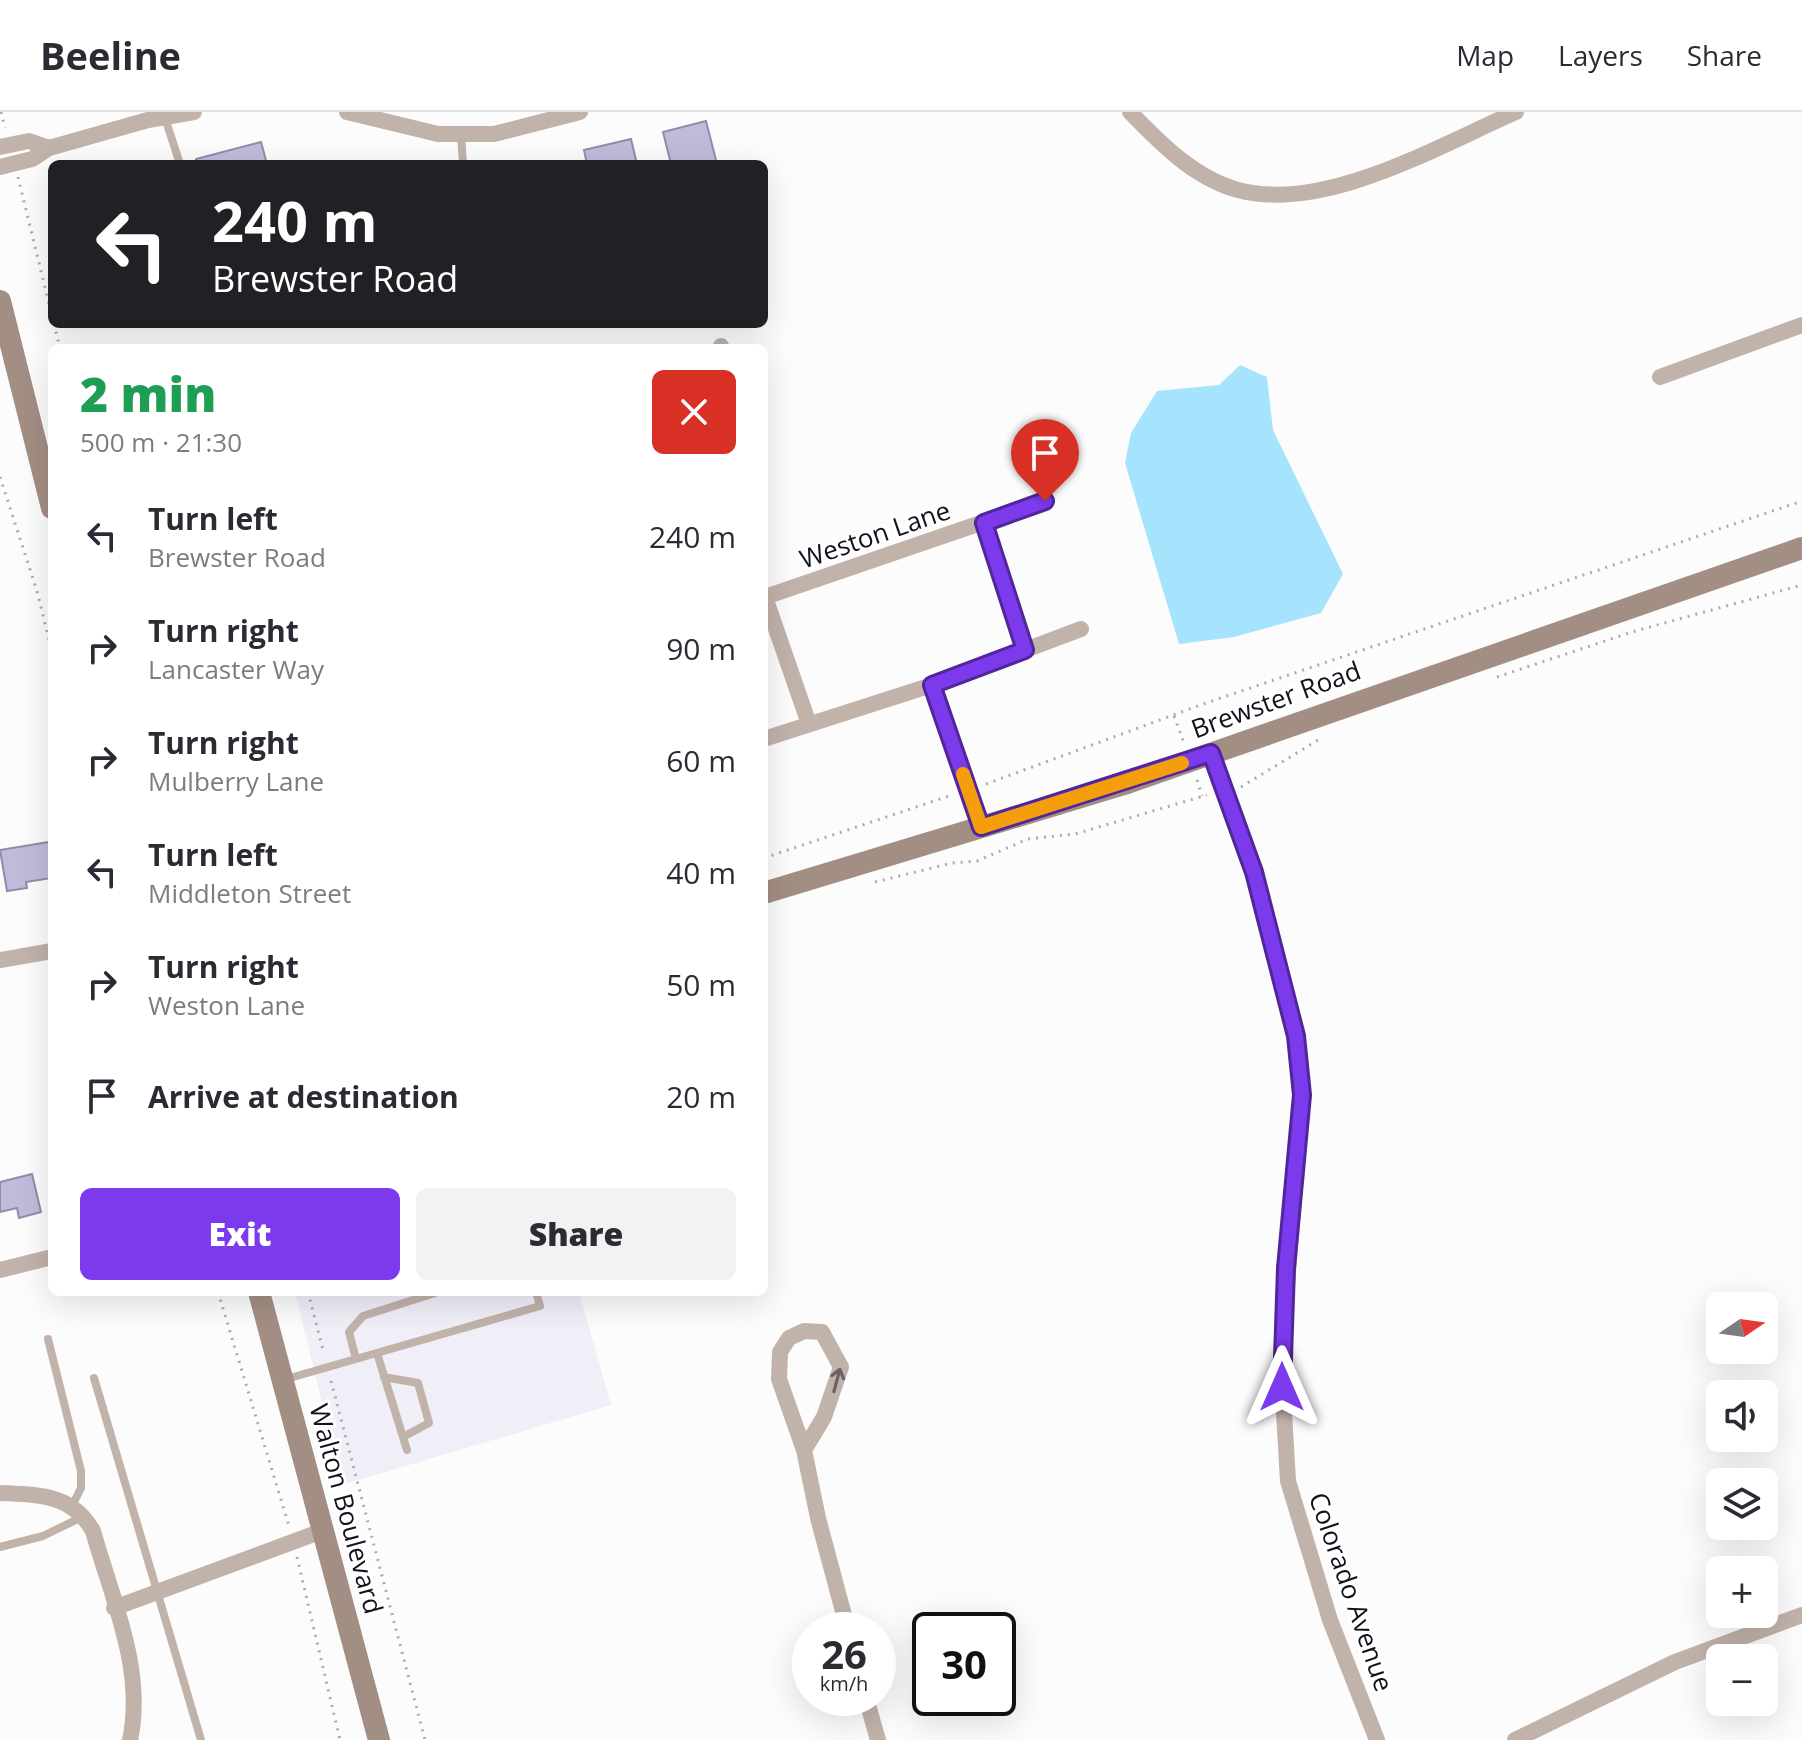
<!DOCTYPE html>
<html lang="en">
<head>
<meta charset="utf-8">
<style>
	:root { --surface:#fff; --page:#f2f2f3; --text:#2b2b33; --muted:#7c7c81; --line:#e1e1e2; --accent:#7c3aed }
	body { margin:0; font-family:"Open Sans",sans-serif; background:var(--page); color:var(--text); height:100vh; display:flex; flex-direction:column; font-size:30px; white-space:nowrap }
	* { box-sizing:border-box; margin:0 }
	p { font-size:26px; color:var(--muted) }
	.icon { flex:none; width:44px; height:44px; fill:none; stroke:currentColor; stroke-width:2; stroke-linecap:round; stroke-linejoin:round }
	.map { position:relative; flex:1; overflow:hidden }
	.panel { position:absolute; left:48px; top:232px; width:720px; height:952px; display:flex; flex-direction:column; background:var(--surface); border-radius:12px; box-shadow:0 8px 32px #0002 }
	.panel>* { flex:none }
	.top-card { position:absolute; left:48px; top:48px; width:720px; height:168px; border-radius:12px; box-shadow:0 8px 32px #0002; background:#202124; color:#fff; overflow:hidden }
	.needle { width:52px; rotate:77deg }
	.fabs { position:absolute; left:1706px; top:1180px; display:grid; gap:16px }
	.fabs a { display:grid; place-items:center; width:72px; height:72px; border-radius:12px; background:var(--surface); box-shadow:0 8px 32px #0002; font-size:40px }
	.speed { position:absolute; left:792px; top:1500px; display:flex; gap:16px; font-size:40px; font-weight:700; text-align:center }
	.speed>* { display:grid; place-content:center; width:104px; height:104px; border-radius:50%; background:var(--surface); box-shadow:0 8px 32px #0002; line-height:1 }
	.speed small { font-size:20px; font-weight:400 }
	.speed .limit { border:4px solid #111; border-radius:12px; background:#fff; color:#111 }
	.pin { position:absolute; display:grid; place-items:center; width:68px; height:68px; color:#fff; margin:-82px -34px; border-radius:50% 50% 50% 0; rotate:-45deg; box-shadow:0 0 8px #0007 }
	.pin .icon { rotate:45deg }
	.me { position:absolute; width:88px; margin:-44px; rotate:0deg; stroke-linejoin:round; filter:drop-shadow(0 0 6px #0008) }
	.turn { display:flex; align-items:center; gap:28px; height:168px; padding:0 32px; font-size:36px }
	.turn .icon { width:104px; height:104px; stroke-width:2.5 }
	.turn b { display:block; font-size:56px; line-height:68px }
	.round { display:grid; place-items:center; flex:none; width:84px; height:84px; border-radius:12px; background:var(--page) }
	.summary { display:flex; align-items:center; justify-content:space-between; height:136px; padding:0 32px }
	h1 { font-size:48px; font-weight:800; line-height:60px; color:#1e9e55 }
	.primary-button { display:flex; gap:16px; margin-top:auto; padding:16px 32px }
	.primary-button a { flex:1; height:92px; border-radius:12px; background:var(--accent); color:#fff; font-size:32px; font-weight:800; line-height:92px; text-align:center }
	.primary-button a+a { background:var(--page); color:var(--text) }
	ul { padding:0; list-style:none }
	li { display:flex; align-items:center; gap:24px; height:112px; padding:0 32px }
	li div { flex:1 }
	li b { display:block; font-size:30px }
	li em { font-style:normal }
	header { display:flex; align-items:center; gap:48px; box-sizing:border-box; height:112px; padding:0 40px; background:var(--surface); border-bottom:2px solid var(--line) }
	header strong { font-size:38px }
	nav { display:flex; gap:44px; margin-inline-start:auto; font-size:28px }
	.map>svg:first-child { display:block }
	.built { fill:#f0eff8 }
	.water { fill:#a6e3fd }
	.building { fill:#c0bbdb; stroke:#918caa; stroke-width:2 }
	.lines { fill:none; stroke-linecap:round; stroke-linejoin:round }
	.path { stroke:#abaaae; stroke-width:3; stroke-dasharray:2 6; stroke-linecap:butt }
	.lane { stroke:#c1b2aa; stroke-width:8 }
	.street { stroke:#c1b2aa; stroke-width:16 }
	.secondary { stroke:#a38e83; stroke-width:22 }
	.oneway { stroke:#6a6263 }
	.route-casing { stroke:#51269a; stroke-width:20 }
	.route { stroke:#7c3aed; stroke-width:14 }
	.slow { stroke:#f59e0b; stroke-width:14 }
	.labels { text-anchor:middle; stroke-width:6; stroke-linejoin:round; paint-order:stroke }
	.street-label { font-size:26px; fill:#13111c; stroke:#fff }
</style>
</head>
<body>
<header>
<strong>Beeline</strong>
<nav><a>Map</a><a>Layers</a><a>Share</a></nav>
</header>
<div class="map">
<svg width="1802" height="1628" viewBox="0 0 1802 1628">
	<rect width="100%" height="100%" fill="#fcfcfc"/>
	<path class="built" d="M295 1180H579L611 1293 342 1373Z"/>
	<path class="water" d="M1240 253 1267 265 1273 318 1343 462 1321 501 1234 525 1179 532 1125 351 1131 321 1157 279 1219 273Z"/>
	<path class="building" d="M706 9 717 52H671L663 20Z
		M631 27 637 52H587L584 38Z
		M261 30 267 52H196V47Z
		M49 730 52 766 26 770 27 776 7 779 0 738Z
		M32 1062 41 1100 19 1106 17 1096 0 1100V1070Z"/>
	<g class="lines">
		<path class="path" d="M1 0 5 16
			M18 65 52 204
			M54 212 60 236
			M0 365 37 479 52 540
			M1497 565 1632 520 1802 473
			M1174 604 1184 631
			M1197 668 1202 684
			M986 672 1206 591 1802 389
			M1241 675 1323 625
			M764 746 952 683
			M875 770 952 751 977 749 1028 727 1075 722 1207 683
			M218 1180 289 1414
			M308 1180 324 1242
			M331 1269 425 1628
			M297 1445 340 1628"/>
		<path class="lane" d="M165 6 180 52
			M461 23 463 52
			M48 1227 81 1359V1376L72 1394
			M377 1241 407 1338
			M356 1247 349 1220 363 1204 438 1180
			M384 1265 418 1271 429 1311 403 1325
			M94 1266 201 1628
			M283 1268 540 1194 536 1180
			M0 1435 43 1424 84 1404"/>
		<path class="street" d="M347 0 438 22H494L580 0
			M1130 0C1160 31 1194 66 1238 78 1324 101 1438 34 1516 0
			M0 35 29 29 49 36
			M0 55 32 47 49 36 148 8 194 0
			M721 236V234
			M1660 265 1802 213
			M984 411 1025 538
			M764 482 809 612
			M765 485 1045 389
			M932 573 981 715
			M764 627 932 573 1081 517
			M1211 641 1254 760 1296 924 1302 983 1281 1249 1288 1369 1330 1508 1377 1628
			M0 848 52 839
			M0 1158 52 1145
			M804 1338 824 1305 841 1255 822 1220 804 1219 789 1226 780 1240 779 1267 804 1338 818 1406 848 1518
			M0 1381C40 1383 72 1382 93 1419 112 1487 145 1558 130 1628
			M114 1496 322 1419
			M866 1586 878 1628
			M1515 1628 1675 1550 1802 1503"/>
		<path class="secondary" d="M0 189 52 396
			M764 781 1124 672 1802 436
			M259 1180 379 1628"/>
	</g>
	<defs><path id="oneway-shaft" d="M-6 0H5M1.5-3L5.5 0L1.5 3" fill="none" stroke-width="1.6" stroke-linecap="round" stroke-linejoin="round" transform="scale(2)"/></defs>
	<use class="oneway" href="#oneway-shaft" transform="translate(837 1268) rotate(-75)"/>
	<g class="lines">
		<defs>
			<path id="route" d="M1045 389 984 411 1025 538 932 573 981 715 1211 641 1254 760 1296 924 1302 983 1286 1156 1282 1275"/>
		</defs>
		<use href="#route" class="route-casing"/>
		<use href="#route" class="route"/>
		<path class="slow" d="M963 662 981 715 1182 651"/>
	</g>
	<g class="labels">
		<g class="street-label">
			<text transform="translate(875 423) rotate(-19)" y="9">Weston Lane</text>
			<text transform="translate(1276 588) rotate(-20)" y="9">Brewster Road</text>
			<text transform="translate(346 1397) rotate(75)" y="9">Walton Boulevard</text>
			<text transform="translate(1351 1480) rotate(71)" y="9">Colorado Avenue</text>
		</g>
	</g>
</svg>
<div class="fabs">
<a><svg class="needle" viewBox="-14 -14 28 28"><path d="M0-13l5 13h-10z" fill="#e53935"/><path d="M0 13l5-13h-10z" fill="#7c7c81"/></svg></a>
<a><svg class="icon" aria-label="sound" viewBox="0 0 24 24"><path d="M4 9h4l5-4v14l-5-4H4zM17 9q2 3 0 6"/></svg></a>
<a><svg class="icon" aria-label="layers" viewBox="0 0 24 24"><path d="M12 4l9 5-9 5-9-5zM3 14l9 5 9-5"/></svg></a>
<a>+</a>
<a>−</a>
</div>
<div class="speed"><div>26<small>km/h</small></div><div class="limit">30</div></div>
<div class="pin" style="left:1045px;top:389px;background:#d93025"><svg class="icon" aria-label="arrive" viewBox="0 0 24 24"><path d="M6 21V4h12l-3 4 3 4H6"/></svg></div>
<svg class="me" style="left:1282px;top:1275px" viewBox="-20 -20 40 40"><path d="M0-17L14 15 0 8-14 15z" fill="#7c3aed" stroke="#fff" stroke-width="4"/></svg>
<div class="top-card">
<div class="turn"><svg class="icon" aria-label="left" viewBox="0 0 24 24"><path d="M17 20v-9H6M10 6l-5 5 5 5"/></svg><div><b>240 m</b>Brewster Road</div></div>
</div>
<section class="panel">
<div class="summary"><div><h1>2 min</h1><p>500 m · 21:30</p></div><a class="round" style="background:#d93025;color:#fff"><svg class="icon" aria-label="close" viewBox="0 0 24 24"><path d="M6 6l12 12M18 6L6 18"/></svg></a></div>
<ul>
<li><svg class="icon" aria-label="left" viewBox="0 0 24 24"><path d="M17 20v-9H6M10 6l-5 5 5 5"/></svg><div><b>Turn left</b><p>Brewster Road</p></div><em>240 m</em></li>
<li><svg class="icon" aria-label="right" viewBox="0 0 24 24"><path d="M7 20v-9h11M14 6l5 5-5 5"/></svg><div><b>Turn right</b><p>Lancaster Way</p></div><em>90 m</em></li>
<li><svg class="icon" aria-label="right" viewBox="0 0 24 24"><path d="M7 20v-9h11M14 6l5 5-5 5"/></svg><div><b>Turn right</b><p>Mulberry Lane</p></div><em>60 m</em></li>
<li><svg class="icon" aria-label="left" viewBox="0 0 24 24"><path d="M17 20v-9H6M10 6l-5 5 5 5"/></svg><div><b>Turn left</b><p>Middleton Street</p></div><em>40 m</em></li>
<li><svg class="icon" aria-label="right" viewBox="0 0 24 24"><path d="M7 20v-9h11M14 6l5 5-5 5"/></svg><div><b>Turn right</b><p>Weston Lane</p></div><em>50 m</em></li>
<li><svg class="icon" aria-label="arrive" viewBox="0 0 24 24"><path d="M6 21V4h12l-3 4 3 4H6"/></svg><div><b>Arrive at destination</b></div><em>20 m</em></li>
</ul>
<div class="primary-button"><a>Exit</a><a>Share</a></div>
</section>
</div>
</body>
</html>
